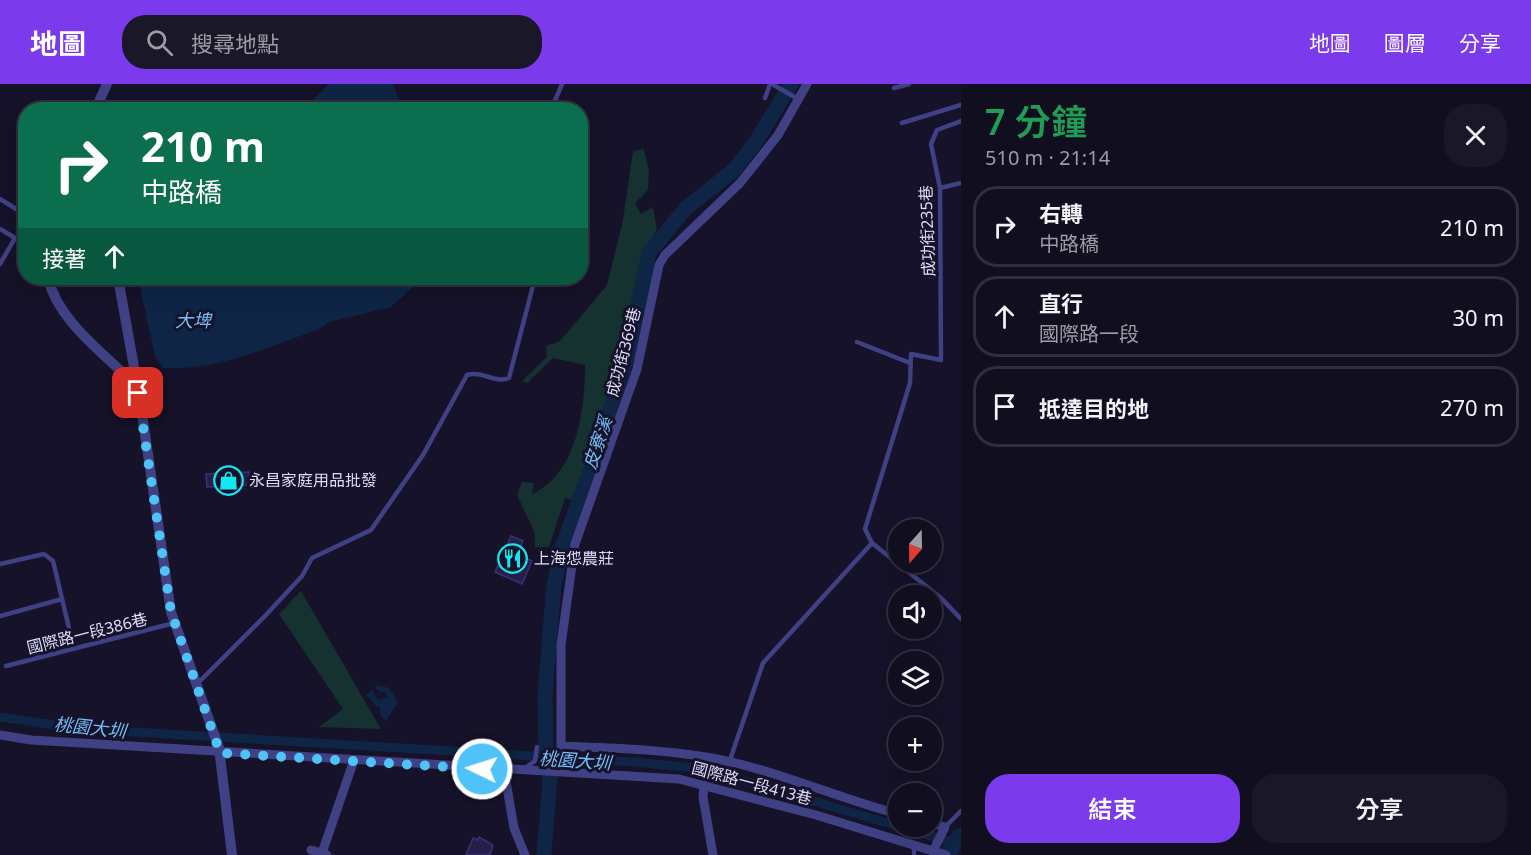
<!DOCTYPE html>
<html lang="zh-TW">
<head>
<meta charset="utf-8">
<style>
	:root { --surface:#100e1f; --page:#191728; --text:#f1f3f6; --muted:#9c9ca4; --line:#302e3d; --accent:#7c3aed }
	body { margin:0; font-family:"Noto Sans","Noto Sans TC",sans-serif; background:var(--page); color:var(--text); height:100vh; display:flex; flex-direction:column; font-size:22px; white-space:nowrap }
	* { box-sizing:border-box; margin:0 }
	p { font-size:20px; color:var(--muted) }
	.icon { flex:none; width:33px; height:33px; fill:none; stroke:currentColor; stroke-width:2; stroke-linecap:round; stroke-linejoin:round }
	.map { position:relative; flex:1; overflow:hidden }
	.sheet { display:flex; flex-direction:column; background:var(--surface); width:570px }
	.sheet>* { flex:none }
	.banner { position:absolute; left:18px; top:18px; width:570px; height:183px; border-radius:24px; box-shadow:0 6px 24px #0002,0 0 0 2px var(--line); background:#0b6e4f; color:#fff; overflow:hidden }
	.needle { width:39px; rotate:200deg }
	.fabs { position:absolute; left:888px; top:435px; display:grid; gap:12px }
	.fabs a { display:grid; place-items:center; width:54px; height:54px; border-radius:50%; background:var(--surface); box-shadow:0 6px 24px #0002,0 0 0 2px var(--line); font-size:30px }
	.pin { position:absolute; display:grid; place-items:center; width:51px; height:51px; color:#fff; margin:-26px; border-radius:12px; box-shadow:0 3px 9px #0006 }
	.me { position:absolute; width:66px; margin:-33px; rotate:274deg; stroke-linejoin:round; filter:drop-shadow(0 0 4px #0008) }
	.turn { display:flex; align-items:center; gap:21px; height:126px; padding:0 24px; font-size:27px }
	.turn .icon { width:78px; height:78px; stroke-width:2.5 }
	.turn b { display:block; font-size:42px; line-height:51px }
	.then { display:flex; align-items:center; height:57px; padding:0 24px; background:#0003; gap:12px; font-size:22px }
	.round { display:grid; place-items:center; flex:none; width:63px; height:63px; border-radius:24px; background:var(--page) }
	.headline { display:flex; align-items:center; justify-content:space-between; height:102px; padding:0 24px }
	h1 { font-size:36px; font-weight:600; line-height:45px; color:#1e9e55 }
	.action { display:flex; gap:12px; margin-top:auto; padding:12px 24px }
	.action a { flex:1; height:69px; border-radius:24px; background:var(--accent); color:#fff; font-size:24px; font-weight:600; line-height:69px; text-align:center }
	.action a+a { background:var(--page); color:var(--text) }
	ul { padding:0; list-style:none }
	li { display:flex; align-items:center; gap:18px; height:81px; margin:0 12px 9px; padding:0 12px; border:3px solid var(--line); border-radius:24px }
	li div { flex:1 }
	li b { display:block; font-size:22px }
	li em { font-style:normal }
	header { display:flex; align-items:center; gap:36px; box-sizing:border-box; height:84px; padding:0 30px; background:var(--accent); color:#fff }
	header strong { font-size:28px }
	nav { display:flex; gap:33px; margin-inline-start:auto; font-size:21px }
	.search { width:420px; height:54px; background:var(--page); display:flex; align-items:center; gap:15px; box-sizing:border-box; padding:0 21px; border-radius:24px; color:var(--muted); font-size:22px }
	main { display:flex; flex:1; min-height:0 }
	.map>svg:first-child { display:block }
	.green { fill:#153230 }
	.water { fill:#0e2546 }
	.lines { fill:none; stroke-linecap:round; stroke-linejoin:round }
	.canal { stroke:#0e2546; stroke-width:9 }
	.river { stroke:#0e2546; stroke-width:15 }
	.building { fill:#251f49; stroke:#3c3273; stroke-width:1.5 }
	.service { stroke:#404185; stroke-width:4.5 }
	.minor { stroke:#404185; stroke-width:9 }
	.tertiary { stroke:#404185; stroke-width:10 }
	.route { stroke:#4fc3f7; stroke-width:10; stroke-dasharray:0 18 }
	.labels { text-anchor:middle; stroke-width:6; stroke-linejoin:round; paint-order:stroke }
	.street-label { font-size:16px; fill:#dedcfd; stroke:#151229 }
	.poi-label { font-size:16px; fill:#dedcfd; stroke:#151229; text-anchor:start }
	.water-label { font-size:18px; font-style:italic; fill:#70bff7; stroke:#151229 }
</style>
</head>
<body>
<header>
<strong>地圖</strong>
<div class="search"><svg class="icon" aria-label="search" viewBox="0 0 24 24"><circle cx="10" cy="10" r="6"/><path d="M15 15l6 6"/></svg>搜尋地點</div>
<nav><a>地圖</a><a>圖層</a><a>分享</a></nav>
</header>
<main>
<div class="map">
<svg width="961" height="771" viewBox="0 0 961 771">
	<rect width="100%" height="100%" fill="#151229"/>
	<path class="green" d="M644 65 649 88 648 106 635 119 641 130 653 123 657 145 644 169 624 270 574 417 565 414 549 463H535L534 447 517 411 522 398 534 399 532 410C577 390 585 326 585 281L553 274 527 299 522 297 547 273 546 262 560 257 607 201 623 136 633 67Z
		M301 507 381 645 319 643 343 625 279 530Z"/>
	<path class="water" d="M329 0H393L402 25H308V20Z
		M138 194H214L220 196 238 194H423L391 223 329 238 319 245C269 263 217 287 163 284L155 272Z
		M377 601 389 604 398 618 386 637 380 631V623L376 622 366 610 372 606 378 616 387 613 386 608H380L375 603Z
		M961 743V763L957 771H936L953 747Z"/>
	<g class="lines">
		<path class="canal" d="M0 633 83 645 634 678 705 685 961 761"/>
		<path class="river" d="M544 771 550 694 546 673 545 610 554 500 563 461 595 373 628 270 649 169 685 125 733 87 757 56 791 0"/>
	</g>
	<path class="building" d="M249 388 250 401 207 403 206 390Z
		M511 452 523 457 517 471 532 477 522 500 495 488Z
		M479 753 493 761 490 771H466L473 754 478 756Z"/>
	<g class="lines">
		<path class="service" d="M772 0 798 15
			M894 4 909 0
			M765 14 770 0
			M551 26 562 0
			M961 37 937 46 931 60 940 104 941 276 911 270 910 299 865 445 872 459 941 514 961 535
			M902 39 961 21
			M940 104 961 99
			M0 115 26 131
			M0 145 15 154
			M0 180 15 154 26 155
			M857 258 910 279
			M542 476 571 481
			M0 480 44 470 53 477 74 565
			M0 532 62 515
			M6 582 174 539
			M197 600 265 532 302 492 312 474 371 446 423 371 467 291C482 286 495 300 509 294L535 194
			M729 679 763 579 872 459
			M525 684 535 677 537 663
			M558 689 561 662
			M945 743 961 727
			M914 761V771"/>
		<path class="minor" d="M807 0 778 51 740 99 665 171 659 181 637 285 575 460 561 561V662C609 664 658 665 706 673 772 684 834 713 898 730
			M0 651 31 656 679 695 816 731 946 771
			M504 686 514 744 525 771
			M704 701 703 713 713 771
			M932 739 945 743 933 767
			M311 766 327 771
			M322 769 354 676"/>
		<path class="tertiary" d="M95 26 107 0
			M48 194C58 237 103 268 132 298L139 309 171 528 219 664 232 771
			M118 194 138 305"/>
	</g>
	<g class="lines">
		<path class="route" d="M138 309 171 528 220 669 482 685"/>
	</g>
	<defs>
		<symbol id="shop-ring" viewBox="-11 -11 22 22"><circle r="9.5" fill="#151229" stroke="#13e7f2" stroke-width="1.5"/><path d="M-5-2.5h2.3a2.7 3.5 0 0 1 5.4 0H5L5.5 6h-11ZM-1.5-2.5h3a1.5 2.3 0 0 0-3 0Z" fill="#13e7f2"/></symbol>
		<symbol id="restaurant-ring" viewBox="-11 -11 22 22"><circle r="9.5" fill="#151229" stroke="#13e7f2" stroke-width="1.5"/><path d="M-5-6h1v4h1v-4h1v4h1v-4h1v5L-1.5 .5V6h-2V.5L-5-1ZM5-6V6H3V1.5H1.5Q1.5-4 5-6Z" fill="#13e7f2"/></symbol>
	</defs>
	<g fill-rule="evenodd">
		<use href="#shop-ring" x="212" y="380" width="33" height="33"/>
		<use href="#restaurant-ring" x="496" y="458" width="33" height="33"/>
	</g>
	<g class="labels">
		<g class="street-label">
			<text transform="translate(927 147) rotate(-92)" y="6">成功街235巷</text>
			<text transform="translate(623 268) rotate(-75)" y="6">成功街369巷</text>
			<text transform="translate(87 549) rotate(-14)" y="6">國際路一段386巷</text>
			<text transform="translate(752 699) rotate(15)" y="6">國際路一段413巷</text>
		</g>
		<g class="poi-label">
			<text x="249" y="402">永昌家庭用品批發</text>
			<text x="534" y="480">上海怹農莊</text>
		</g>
		<g class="water-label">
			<text x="193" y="243">大埤</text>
			<text transform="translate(598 359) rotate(-71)" y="6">皮寮溪</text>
			<text transform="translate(90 644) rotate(6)" y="6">桃園大圳</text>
			<text transform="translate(575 677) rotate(4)" y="6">桃園大圳</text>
		</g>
	</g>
</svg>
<div class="fabs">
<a><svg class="needle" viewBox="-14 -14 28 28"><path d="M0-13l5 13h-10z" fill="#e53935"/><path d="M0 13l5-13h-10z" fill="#9c9ca4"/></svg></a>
<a><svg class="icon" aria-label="sound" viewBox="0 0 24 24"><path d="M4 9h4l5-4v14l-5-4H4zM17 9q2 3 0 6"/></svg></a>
<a><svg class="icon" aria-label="layers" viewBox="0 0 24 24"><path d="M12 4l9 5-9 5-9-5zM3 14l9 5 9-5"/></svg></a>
<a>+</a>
<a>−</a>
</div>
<div class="pin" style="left:138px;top:309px;background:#d93025"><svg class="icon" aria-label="arrive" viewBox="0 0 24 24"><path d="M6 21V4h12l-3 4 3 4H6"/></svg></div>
<svg class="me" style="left:482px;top:685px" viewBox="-20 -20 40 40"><circle r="17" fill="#4fc3f7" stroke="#fff" stroke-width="3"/><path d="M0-11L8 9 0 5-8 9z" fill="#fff"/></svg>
<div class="banner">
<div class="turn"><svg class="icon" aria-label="right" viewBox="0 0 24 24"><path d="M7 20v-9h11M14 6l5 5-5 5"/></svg><div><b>210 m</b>中路橋</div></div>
<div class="then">接著<svg class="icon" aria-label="ahead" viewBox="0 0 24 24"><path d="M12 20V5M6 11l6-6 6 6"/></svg></div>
</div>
</div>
<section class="sheet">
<div class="headline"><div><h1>7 分鐘</h1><p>510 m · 21:14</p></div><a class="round"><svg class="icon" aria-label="close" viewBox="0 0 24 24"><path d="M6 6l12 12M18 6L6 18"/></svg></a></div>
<ul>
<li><svg class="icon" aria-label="right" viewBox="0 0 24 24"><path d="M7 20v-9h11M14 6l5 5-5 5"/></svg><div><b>右轉</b><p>中路橋</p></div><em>210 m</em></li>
<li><svg class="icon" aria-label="ahead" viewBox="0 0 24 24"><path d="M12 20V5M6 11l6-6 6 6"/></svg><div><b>直行</b><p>國際路一段</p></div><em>30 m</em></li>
<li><svg class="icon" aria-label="arrive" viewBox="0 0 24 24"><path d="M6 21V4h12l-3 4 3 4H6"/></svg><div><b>抵達目的地</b></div><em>270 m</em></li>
</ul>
<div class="action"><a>結束</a><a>分享</a></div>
</section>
</main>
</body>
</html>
